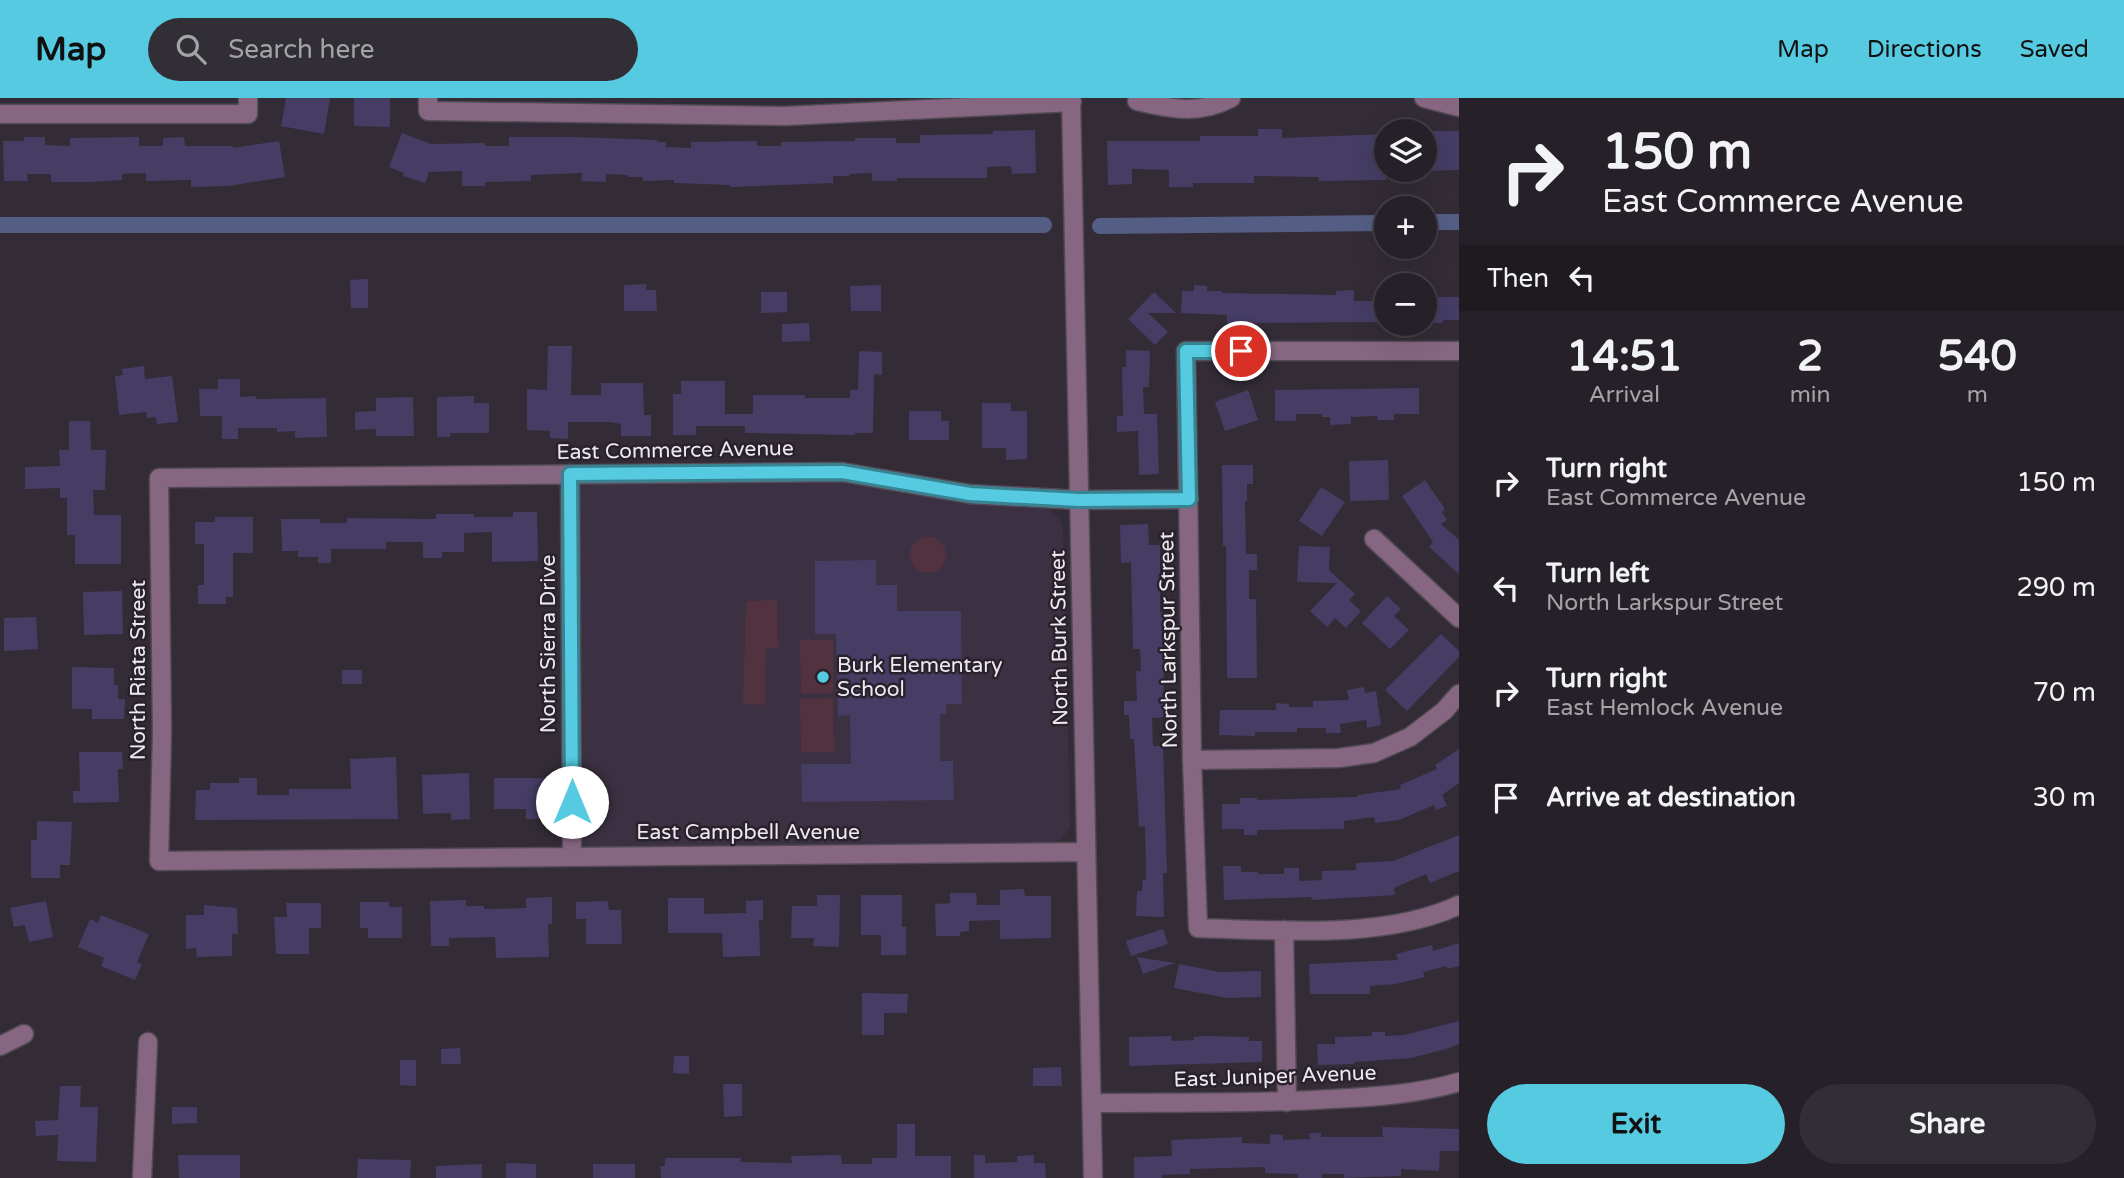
<!DOCTYPE html>
<html lang="en">
<head>
<meta charset="utf-8">
<style>
	:root { --surface:#262129; --page:#322e35; --text:#f1f3f6; --muted:#a4a3a8; --line:#423e46; --accent:#55cae0 }
	body { margin:0; font-family:"Varela Round",sans-serif; background:var(--page); color:var(--text); height:100vh; display:flex; flex-direction:column; font-size:26px; white-space:nowrap }
	* { box-sizing:border-box; margin:0 }
	p { font-size:23px; color:var(--muted) }
	.icon { flex:none; width:38px; height:38px; fill:none; stroke:currentColor; stroke-width:2; stroke-linecap:round; stroke-linejoin:round }
	.map { position:relative; flex:1; overflow:hidden }
	.panel { display:flex; flex-direction:column; background:var(--surface); width:665px }
	.panel>* { flex:none }
	.top-card { background:#262129; color:var(--text); overflow:hidden }
	.tools { position:absolute; left:1374px; top:21px; display:grid; gap:14px }
	.tools a { display:grid; place-items:center; width:63px; height:63px; border-radius:50%; background:var(--surface); box-shadow:0 7px 28px #0002,0 0 0 2px var(--line); font-size:35px }
	.pin { position:absolute; display:grid; place-items:center; width:60px; height:60px; color:#fff; margin:-30px; border:4px solid #fff; border-radius:50%; box-shadow:0 2px 7px #0007 }
	.me { position:absolute; width:77px; margin:-38px; rotate:0deg; stroke-linejoin:round; filter:drop-shadow(0 0 5px #0008) }
	.turn { display:flex; align-items:center; gap:24px; height:147px; padding:0 28px; font-size:32px }
	.turn .icon { width:91px; height:91px; stroke-width:2.5 }
	.turn b { display:block; font-size:49px; line-height:60px }
	.then { display:flex; align-items:center; height:66px; padding:0 28px; background:#0003; gap:14px; font-size:26px }
	.eta { display:flex; justify-content:space-evenly; align-items:center; height:119px; text-align:center }
	.eta b { font-size:42px; font-weight:700; line-height:49px }
	.primary-button { display:flex; gap:14px; margin-top:auto; padding:14px 28px }
	.primary-button a { flex:1; height:80px; border-radius:42px; background:var(--accent); color:#111; font-size:28px; font-weight:700; line-height:80px; text-align:center }
	.primary-button a+a { background:var(--page); color:var(--text) }
	ul { padding:0; list-style:none }
	li { display:flex; align-items:center; gap:21px; height:105px; padding:0 28px }
	li div { flex:1 }
	li b { display:block; font-size:26px }
	li em { font-style:normal }
	header { display:flex; align-items:center; gap:42px; box-sizing:border-box; height:98px; padding:0 35px; background:var(--accent); color:#111 }
	header strong { font-size:33px }
	nav { display:flex; gap:38px; margin-inline-start:auto; font-size:24px }
	.search { width:490px; height:63px; background:var(--page); display:flex; align-items:center; gap:18px; box-sizing:border-box; padding:0 24px; border-radius:38px; color:var(--muted); font-size:26px }
	main { display:flex; flex:1; min-height:0 }
	.map>svg:first-child { display:block }
	.built { fill:#3c3142 }
	.green { fill:#52323f }
	.lines { fill:none; stroke-linecap:round; stroke-linejoin:round }
	.canal { stroke:#545e85; stroke-width:16 }
	.building { fill:#453d64 }
	.minor-casing { stroke:#514a55; stroke-width:21 }
	.minor { stroke:#866680; stroke-width:18 }
	.route-casing { stroke:#378392; stroke-width:18 }
	.route { stroke:#55cae0; stroke-width:12 }
	.poi-dot { fill:#55cae0; stroke:#29222d; stroke-width:2.5 }
	.labels { text-anchor:middle; stroke-width:5; stroke-linejoin:round; paint-order:stroke }
	.street-label { font-size:21px; fill:#eee9f1; stroke:#29222d }
	.poi-label { font-size:21px; fill:#eee9f1; stroke:#29222d; text-anchor:start }
</style>
</head>
<body>
<header>
<strong>Map</strong>
<div class="search"><svg class="icon" aria-label="search" viewBox="0 0 24 24"><circle cx="10" cy="10" r="6"/><path d="M15 15l6 6"/></svg>Search here</div>
<nav><a>Map</a><a>Directions</a><a>Saved</a></nav>
</header>
<main>
<div class="map">
<svg width="1459" height="1080" viewBox="0 0 1459 1080">
	<rect width="100%" height="100%" fill="#332c37"/>
	<path class="built" d="M823 384 865 385 975 406 1048 411 1059 419 1063 429 1070 729 1066 735 1061 742 1047 747 591 751 584 747 581 743 579 396 581 389 591 385Z"/>
	<path class="green" d="M910 457a18 18 0 1 1 36 0a18 18 0 1 1-36 0Z
		M777 502 778 550 766 551 765 607 743 606 746 503Z
		M800 542H833V595L801 596Z
		M833 600 834 654H801L800 601Z"/>
	<g class="lines">
		<path class="canal" d="M1424 124H1459
			M0 127H1044
			M1100 128 1386 125"/>
	</g>
	<path class="building" d="M286 0H330L324 36 281 28Z
		M354 0H390V29L354 28Z
		M1258 31H1282V40L1386 36V82L1319 83V79L1254 78V85H1193V89H1169V72L1132 71V86L1108 87 1107 43H1200V38H1258Z
		M1035 32 1036 75 1012 76 1011 68 987 69V80H897V83H872V75L850 76 849 78H833V85L730 89V87L674 85V82L643 83V79H628V77L606 76V84L581 83 582 75 531 77V83L485 84V88H462V73L429 74 425 85 403 78 404 75 389 69 402 35 431 46 485 45V48H509V39H575L657 42V44H666V49L691 50V44L757 43V48H781V44L855 43V40H896V45H920V37L993 36V33Z
		M1424 33H1459V72L1424 73Z
		M24 39H45V47L70 48V40L139 39V48H163V40L184 39 185 48H233V50L279 43 285 79 228 88 191 89V82L146 83V75L122 76V82L92 84H51V76H27L28 83H4L3 43H24Z
		M368 181V210H351L350 182Z
		M646 186V192H656L657 213H624V187Z
		M881 187V213H851L850 188Z
		M1194 187 1207 188V193H1222V195L1336 197V193L1354 192V203H1386V224L1227 225V217L1181 215 1182 193H1194Z
		M761 194H787V214L761 215Z
		M1154 194 1176 215H1148L1168 234 1155 247 1128 221Z
		M1424 199H1459V222H1443V225H1424Z
		M809 225 810 243 782 244V226Z
		M548 248H572L571 297H601V285H643L644 317H651V338H621V326L609 324H568V341L550 340V333L527 332V291L547 292Z
		M1126 252 1150 253 1149 289H1143L1144 316H1157L1159 376 1139 377 1138 333 1117 334V318H1123L1122 269H1126Z
		M859 253 882 254V277L874 276 873 335H855V337L745 335V328H696V337H673V296H681V283H725V316H753V297H805V300H850V292H858Z
		M144 268 145 281 172 278 178 324 157 326 156 319 147 320 146 314 119 317 115 278 123 277 122 271Z
		M218 281H240V299L256 298V301L326 300 327 339 295 340V333L277 334V330H238V341H222V318H200L199 291H218Z
		M1419 290V316H1394V322H1378L1377 318 1351 319V326L1330 327V319H1322V316H1296V323H1275V292Z
		M1248 292 1258 322 1225 333 1215 304Z
		M474 298V305H489V335H450V339H437V299Z
		M413 299 414 338H376V331L355 332V314L376 313V300Z
		M982 305H1011V313H1027V361L1006 362V350H982Z
		M909 313H941V323H949V342H909Z
		M69 323H90L91 352H106L105 392H93L94 417H121V466H75V437H67V400H60V390L25 391V369L60 368 59 352H69Z
		M1388 362 1389 402 1350 403 1349 363Z
		M1222 367H1253V386H1247V403H1245L1246 456H1257V472H1249V501H1256L1257 580H1227L1226 448H1223Z
		M1425 382 1445 411 1442 414 1447 422 1441 426 1459 442V476L1429 449 1433 444 1402 398Z
		M1321 389 1345 404 1322 438 1299 423Z
		M513 414H537L538 463 492 464V434L464 435V454H442V460H423V444H386V451H331V465H318V459H298V453H282L281 421H320V425H347V420L436 421V416H474V419H513Z
		M215 419H253V455H233V499H226V506H198V487H204V446H195V424H215Z
		M1148 426 1149 447H1160V515L1163 514 1164 619 1152 620 1153 648H1163L1167 775H1163L1164 819 1136 818 1137 793H1142L1143 782H1146L1145 728 1139 729 1134 641H1130L1129 617H1124V603H1137L1136 573H1141L1140 551H1133L1131 464 1121 465 1120 427Z
		M1299 448 1330 449 1329 472 1355 496 1349 502 1361 513 1346 530 1335 520 1327 529 1310 513 1337 485 1297 484Z
		M876 462V487H897V513H961L962 606H946V616H940V663H953L954 702 802 704 801 666H851L850 617 838 618 836 536H815V463Z
		M122 493 123 536 84 537 83 494Z
		M1387 498 1401 511 1394 518 1409 532 1390 551 1362 525Z
		M36 519 38 551 4 553V520Z
		M1441 536 1459 553V559L1407 613 1385 592Z
		M72 569 114 570V587H118V601H125L124 621H92V611H72Z
		M342 572H362V586H342Z
		M1364 589 1365 595 1376 593 1381 627 1367 630 1366 622 1340 626 1341 635H1326V630H1297V634H1255V638L1219 637 1220 612H1276V605L1289 606V609H1313V603L1349 602 1347 592Z
		M1459 651V685L1442 697 1447 708 1436 712 1434 707 1399 722 1375 725 1374 719 1344 723V731L1257 732V737H1244V731H1222V706H1240V700H1257V702L1358 699V697L1401 691 1400 687 1437 671 1435 667Z
		M79 654H122L123 671H118L119 704 73 705V693H80Z
		M396 659 398 721 195 722 196 692H210V685H239V680H257V697H289V691H351L350 661Z
		M469 675 470 721 451 722V715L423 716 422 677Z
		M494 680H545V721H526V711H494Z
		M37 723 72 724 70 767H60V780H31V742H37Z
		M1459 737V773L1430 785 1426 776 1394 790 1395 797 1312 802 1311 799 1224 802 1223 768H1241V774H1258V776H1284V770H1299V783L1322 782V773L1356 772V765L1393 763Z
		M1024 791 1025 798H1051V840L1000 841V822L969 823V833L960 834V838H936L935 806 950 805V795H976L977 807H1000V792Z
		M817 797H840L839 849 813 848 814 840H791L792 808H817Z
		M861 797H902V829H906V857H881V837H861Z
		M552 799V826H548L549 859 496 860 495 839 449 840V848H431L430 803 466 802V808H484V811L526 810V800Z
		M668 800H704V816L746 815V803L763 802V822H759L760 858 723 859 722 835H668Z
		M46 803 53 839 29 844 25 827 14 829 10 810Z
		M608 803 609 812H621L622 846H586V821H576V804Z
		M360 804H389V809H402V840H368V830H360Z
		M286 805H321V830H309V856H276L274 819H287Z
		M204 807 237 810 238 836H232V858L197 859 196 850 186 851V817H204Z
		M101 817 149 836 137 864 142 866 135 882 101 868 104 860 78 849 90 821 98 825Z
		M1163 831 1168 846 1131 858 1126 843Z
		M1459 845V868L1447 871 1446 868 1423 874 1425 879 1396 886 1370 888V896H1310L1309 866 1398 862 1396 856 1432 847 1433 853Z
		M1137 859 1175 865 1143 876Z
		M1179 866 1220 874 1261 873V899L1227 900 1174 890Z
		M862 895 908 896 907 915H884V937H862Z
		M1459 923V946L1446 951 1411 960 1354 964V966L1318 967 1317 946H1335V939L1372 938V934H1385V938L1404 937Z
		M1171 938 1172 943 1194 942V939L1205 938 1249 939V943H1262V964L1129 968V939Z
		M460 950 461 966H441V951Z
		M674 958H689V976L673 975Z
		M400 962H416V988L400 987Z
		M1061 969 1062 988H1033V970Z
		M723 986H742V1018L724 1019Z
		M60 988H81L80 1009H98L96 1064 57 1063 58 1037 36 1038 35 1023 58 1022Z
		M172 1009H197V1025L172 1026Z
		M897 1026H915V1058H951V1080H661L660 1068H665V1060H741L740 1064 792 1065 791 1058 841 1057 842 1066H872V1060H897Z
		M1382 1029 1459 1031V1053H1440L1439 1073 1401 1071V1078L1344 1080V1076H1322V1080H1298V1076L1265 1075V1069L1190 1071V1076L1162 1077V1080H1134V1059L1172 1058 1171 1042 1242 1039V1045L1270 1046V1036L1283 1037V1042L1310 1041 1309 1035H1321V1039H1383Z
		M178 1057H240V1080H179Z
		M974 1057H985V1065L1017 1064V1058L1034 1057V1065H1045L1046 1080H974Z
		M358 1061 411 1062 410 1080H357Z
		M506 1065 536 1066V1080H506Z
		M482 1066V1080H436V1068Z
		M593 1066H635V1080H593Z"/>
	<g class="lines">
		<defs>
			<path id="minor" d="M428 0V13L786 18 1072 4
				M1071 0 1093 1080
				M1424 0 1459 9
				M1137 3C1171 11 1199 17 1231 0
				M0 16H248V0
				M1459 253H1186L1192 662 1198 830C1279 832 1385 842 1459 807
				M570 376 572 758
				M1374 441 1459 520
				M1192 662 1339 660 1374 655 1410 639 1444 613 1459 596
				M1086 754 159 763 162 634 159 380 842 374 970 396 1079 402 1189 401
				M1284 832 1287 1004
				M0 948 24 936
				M1092 1005C1172 1004 1252 1006 1332 1001 1375 999 1418 996 1459 984
				M142 1080 148 944"/>
		</defs>
		<use href="#minor" class="minor-casing"/>
		<use href="#minor" class="minor"/>
	</g>
	<g class="lines">
		<defs>
			<path id="route" d="M572 704 570 376 842 374 970 396 1079 402 1189 401 1186 253H1241"/>
		</defs>
		<use href="#route" class="route-casing"/>
		<use href="#route" class="route"/>
	</g>
	<circle class="poi-dot" cx="823" cy="579" r="7"/>
	<g class="labels">
		<g class="street-label">
			<text transform="translate(675 352) rotate(-1)" y="7">East Commerce Avenue</text>
			<text transform="translate(1059 540) rotate(-91)" y="7">North Burk Street</text>
			<text transform="translate(1168 542) rotate(-91)" y="7">North Larkspur Street</text>
			<text transform="translate(548 546) rotate(-90)" y="7">North Sierra Drive</text>
			<text transform="translate(138 572) rotate(-90)" y="7">North Riata Street</text>
			<text x="748" y="741">East Campbell Avenue</text>
			<text transform="translate(1275 978) rotate(-2)" y="7">East Juniper Avenue</text>
		</g>
		<g class="poi-label">
			<text x="837" y="574">Burk Elementary<tspan x="837" dy="24">School</tspan></text>
		</g>
	</g>
</svg>
<div class="tools">
<a><svg class="icon" aria-label="layers" viewBox="0 0 24 24"><path d="M12 4l9 5-9 5-9-5zM3 14l9 5 9-5"/></svg></a>
<a>+</a>
<a>−</a>
</div>
<div class="pin" style="left:1241px;top:253px;background:#d93025"><svg class="icon" aria-label="arrive" viewBox="0 0 24 24"><path d="M6 21V4h12l-3 4 3 4H6"/></svg></div>
<svg class="me" style="left:572px;top:704px" viewBox="-20 -20 40 40"><circle r="19" fill="#fff"/><path d="M0-13L10 11 0 6-10 11z" fill="#55cae0"/></svg>
</div>
<section class="panel">
<div class="top-card">
<div class="turn"><svg class="icon" aria-label="right" viewBox="0 0 24 24"><path d="M7 20v-9h11M14 6l5 5-5 5"/></svg><div><b>150 m</b>East Commerce Avenue</div></div>
<div class="then">Then<svg class="icon" aria-label="left" viewBox="0 0 24 24"><path d="M17 20v-9H6M10 6l-5 5 5 5"/></svg></div>
</div>
<div class="eta">
<div><b>14:51</b><p>Arrival</p></div>
<div><b>2</b><p>min</p></div>
<div><b>540</b><p>m</p></div>
</div>
<ul>
<li><svg class="icon" aria-label="right" viewBox="0 0 24 24"><path d="M7 20v-9h11M14 6l5 5-5 5"/></svg><div><b>Turn right</b><p>East Commerce Avenue</p></div><em>150 m</em></li>
<li><svg class="icon" aria-label="left" viewBox="0 0 24 24"><path d="M17 20v-9H6M10 6l-5 5 5 5"/></svg><div><b>Turn left</b><p>North Larkspur Street</p></div><em>290 m</em></li>
<li><svg class="icon" aria-label="right" viewBox="0 0 24 24"><path d="M7 20v-9h11M14 6l5 5-5 5"/></svg><div><b>Turn right</b><p>East Hemlock Avenue</p></div><em>70 m</em></li>
<li><svg class="icon" aria-label="arrive" viewBox="0 0 24 24"><path d="M6 21V4h12l-3 4 3 4H6"/></svg><div><b>Arrive at destination</b></div><em>30 m</em></li>
</ul>
<div class="primary-button"><a>Exit</a><a>Share</a></div>
</section>
</main>
</body>
</html>
